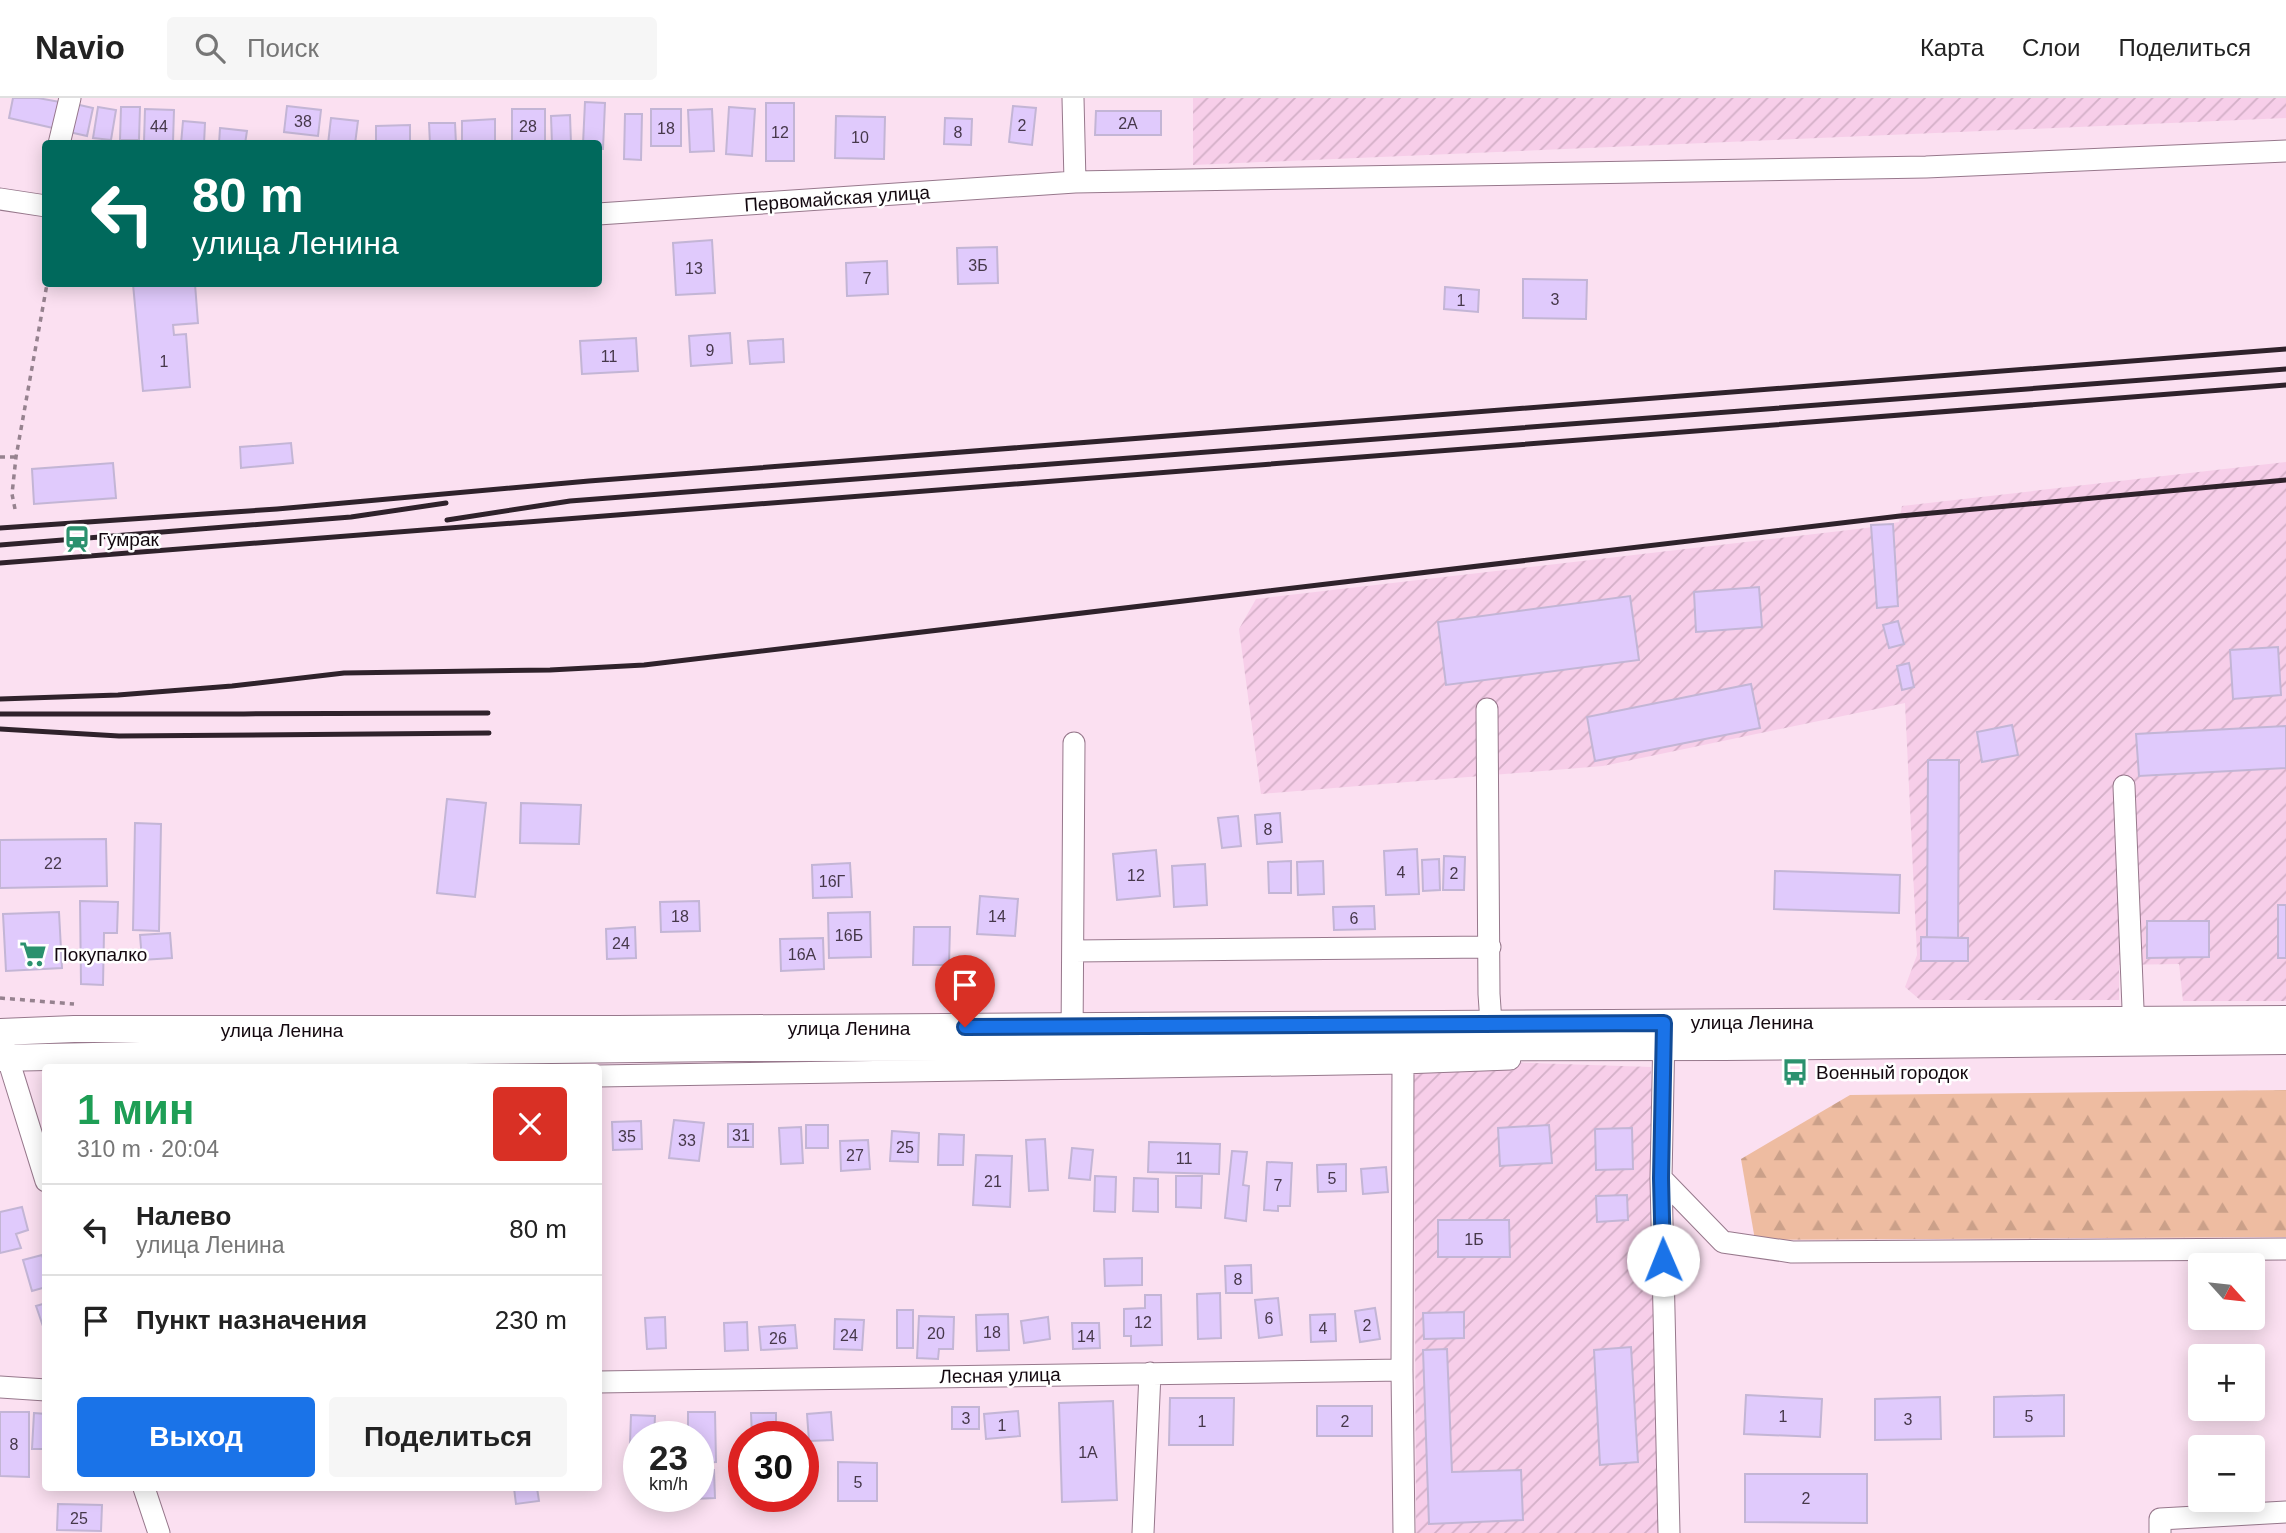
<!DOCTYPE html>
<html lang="ru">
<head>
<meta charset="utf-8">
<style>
	:root { --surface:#fff; --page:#f6f6f6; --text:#222; --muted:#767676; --line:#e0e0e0; --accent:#1a73e8 }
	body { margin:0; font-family:Helvetica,sans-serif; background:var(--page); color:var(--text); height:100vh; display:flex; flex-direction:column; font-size:26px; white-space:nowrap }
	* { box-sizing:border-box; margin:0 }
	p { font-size:23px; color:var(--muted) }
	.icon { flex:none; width:38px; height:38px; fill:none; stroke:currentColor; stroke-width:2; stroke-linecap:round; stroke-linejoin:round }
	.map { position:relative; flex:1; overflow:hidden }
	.sheet { position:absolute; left:42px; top:966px; width:560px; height:427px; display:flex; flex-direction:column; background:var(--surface); border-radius:7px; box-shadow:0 4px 18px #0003 }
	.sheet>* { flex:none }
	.guide { position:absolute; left:42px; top:42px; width:560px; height:147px; border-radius:7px; box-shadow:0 4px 18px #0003; background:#00695c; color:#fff; overflow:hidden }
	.needle { width:46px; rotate:117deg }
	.fabs { position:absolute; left:2188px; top:1155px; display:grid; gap:14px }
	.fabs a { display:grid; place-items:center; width:77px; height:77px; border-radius:7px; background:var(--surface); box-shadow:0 4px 18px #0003; font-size:35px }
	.speed { position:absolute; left:623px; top:1323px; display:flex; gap:14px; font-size:35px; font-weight:700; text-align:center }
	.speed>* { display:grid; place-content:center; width:91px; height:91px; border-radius:50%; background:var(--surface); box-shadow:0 4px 18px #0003; line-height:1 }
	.speed small { font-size:18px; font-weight:400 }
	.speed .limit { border:10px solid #d22; background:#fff; color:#111 }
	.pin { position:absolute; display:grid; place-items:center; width:60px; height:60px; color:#fff; margin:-72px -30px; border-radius:50% 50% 50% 0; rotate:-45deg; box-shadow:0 0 7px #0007 }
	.pin .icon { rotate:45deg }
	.me { position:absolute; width:77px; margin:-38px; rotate:359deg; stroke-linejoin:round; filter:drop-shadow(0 0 5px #0008) }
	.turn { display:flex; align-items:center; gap:24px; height:147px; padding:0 35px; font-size:32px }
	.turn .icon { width:91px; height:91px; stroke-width:2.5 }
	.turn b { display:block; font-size:49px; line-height:60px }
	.round { display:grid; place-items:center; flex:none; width:74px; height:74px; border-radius:7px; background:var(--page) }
	.summary { display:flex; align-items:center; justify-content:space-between; height:119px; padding:0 35px }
	h1 { font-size:42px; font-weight:700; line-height:52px; color:#1e9e55 }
	.primary-button { display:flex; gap:14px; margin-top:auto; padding:14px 35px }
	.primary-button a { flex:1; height:80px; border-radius:7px; background:var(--accent); color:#fff; font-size:28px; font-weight:700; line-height:80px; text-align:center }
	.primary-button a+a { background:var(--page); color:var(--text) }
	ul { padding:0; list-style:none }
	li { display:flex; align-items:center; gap:21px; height:91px; padding:0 35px; border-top:2px solid var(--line) }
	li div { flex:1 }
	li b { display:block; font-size:26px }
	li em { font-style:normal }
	header { display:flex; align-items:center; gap:42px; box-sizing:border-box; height:98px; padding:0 35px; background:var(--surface); border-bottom:2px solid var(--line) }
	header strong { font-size:33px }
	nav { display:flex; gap:38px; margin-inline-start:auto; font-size:24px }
	.search { width:490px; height:63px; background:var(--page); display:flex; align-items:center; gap:18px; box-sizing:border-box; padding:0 24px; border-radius:7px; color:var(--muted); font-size:26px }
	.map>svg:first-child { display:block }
	.industrial { fill:url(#industrial-furrows) }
	.forest { fill:url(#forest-firs) }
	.building { fill:#e0cafc; stroke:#c3b5d5; stroke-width:2 }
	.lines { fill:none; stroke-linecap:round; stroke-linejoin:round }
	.minor-casing { stroke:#97788c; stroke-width:23 }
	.major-casing { stroke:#97788c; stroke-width:28 }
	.path { stroke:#96828f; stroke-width:3.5; stroke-dasharray:5 5; stroke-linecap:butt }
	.minor { stroke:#fff; stroke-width:21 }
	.major { stroke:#fff; stroke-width:26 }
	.rail { stroke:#2f222b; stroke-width:5 }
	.route-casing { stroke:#114b97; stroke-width:18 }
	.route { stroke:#1a73e8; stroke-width:12 }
	.labels { text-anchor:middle; stroke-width:5; stroke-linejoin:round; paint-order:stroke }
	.number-label { font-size:16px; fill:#46384a }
	.street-label { font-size:19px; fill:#13080f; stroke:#fff }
	.poi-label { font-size:19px; fill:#13080f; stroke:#fff; text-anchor:start }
</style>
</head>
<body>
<header>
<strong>Navio</strong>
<div class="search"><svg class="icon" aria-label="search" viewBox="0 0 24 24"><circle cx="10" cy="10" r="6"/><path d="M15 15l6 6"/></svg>Поиск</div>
<nav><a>Карта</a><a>Слои</a><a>Поделиться</a></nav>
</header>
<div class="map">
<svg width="2286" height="1435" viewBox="0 0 2286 1435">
	<defs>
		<pattern id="industrial-furrows" width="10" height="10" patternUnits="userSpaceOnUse" patternTransform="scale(1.75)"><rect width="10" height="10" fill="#f7cee9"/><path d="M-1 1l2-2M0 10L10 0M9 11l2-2" fill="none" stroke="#d3afc7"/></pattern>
		<pattern id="forest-firs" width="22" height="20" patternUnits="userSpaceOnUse" patternTransform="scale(1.75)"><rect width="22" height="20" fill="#eebca1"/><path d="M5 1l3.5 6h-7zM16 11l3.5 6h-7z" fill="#cba089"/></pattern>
	</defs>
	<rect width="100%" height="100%" fill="#fbe0f1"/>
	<path class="industrial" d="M1193 0H2286V20L1193 67Z
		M2286 364V903H2183L2179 866 2119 867V902H1920L1905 889 1917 857 1905 605 1603 668 1261 696 1239 531 1256 501 1866 430 1899 424 1902 408Z
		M1443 962 1651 969 1661 1435H1416L1414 977Z"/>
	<path class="forest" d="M2286 992V1139L1755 1142 1741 1061 1850 997Z"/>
	<path class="building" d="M13 0H38L60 4 53 30 9 20Z
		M585 4 605 5 603 51H598V46H583Z
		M766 5H794V63H766Z
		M75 6 93 10 87 38 69 34Z
		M287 8 321 12 318 38 284 34Z
		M1013 8 1036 10 1032 47 1009 44Z
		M98 9 116 12 111 42 93 40Z
		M121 9H140L139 42H120Z
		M729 9 755 11 752 58 726 56Z
		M145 11 174 12 173 44H144Z
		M512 11H545V46H512Z
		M651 11H681V48H651Z
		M712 11 714 53 690 54 688 12Z
		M1096 13H1161V37H1095Z
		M625 16H642L641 62 624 61Z
		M570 17 571 46H552L551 18Z
		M836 18 885 19 884 61 835 60Z
		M331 20 358 23 355 46H328Z
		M945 20 972 21 971 47 944 46Z
		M495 21V46H462V23Z
		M183 23 205 25 204 46H181Z
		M429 25H455L456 46H430Z
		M410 27V46H376V28Z
		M220 30 247 33 245 46H219Z
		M712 142 715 195 676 197 673 145Z
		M997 149 998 185 958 186 957 150Z
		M887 163 888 196 847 198 846 165Z
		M1523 181 1587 182 1586 221 1523 220Z
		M133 186H195L198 225 173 227 174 237 186 236 190 289 143 293Z
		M1445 189 1479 192 1478 214 1444 211Z
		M730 235 732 265 691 268 689 238Z
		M636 240 638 273 582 276 580 243Z
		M783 241 784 264 750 266 748 243Z
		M291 345 293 365 241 370 240 349Z
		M113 365 116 400 34 406 32 371Z
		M1893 426 1898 508 1877 510 1871 427Z
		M1759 489 1762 529 1696 534 1694 494Z
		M1630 498 1639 562 1446 587 1438 524Z
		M1898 523 1904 546 1889 550 1883 527Z
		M2278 549 2281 597 2233 601 2230 552Z
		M1909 565 1914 589 1902 592 1897 568Z
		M1751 586 1760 630 1595 663 1587 619Z
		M2012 627 2018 657 1982 664 1977 634Z
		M2286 628V670L2139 678 2136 636Z
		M1928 662H1959L1958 840 1927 839Z
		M447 701 486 705 475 799 437 795Z
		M521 705 581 707 579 746 520 745Z
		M1280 715 1282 744 1257 746 1255 717Z
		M1238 718 1241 748 1222 750 1218 720Z
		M135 725 161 726 159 833 133 832Z
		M106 741 107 788 0 790V742Z
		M1417 751 1419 796 1386 797 1384 753Z
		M1156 752 1160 798 1117 802 1113 756Z
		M1444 758 1465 759 1464 792H1443Z
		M1439 761 1440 792 1423 793 1422 762Z
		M1291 763V795H1269L1268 764Z
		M1323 763 1324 796 1298 797 1297 764Z
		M850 765 852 799 813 800 812 767Z
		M1205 766 1207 807 1174 809 1172 768Z
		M1775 773 1900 777 1899 815 1774 811Z
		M980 798 1018 801 1015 838 977 836Z
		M80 803 118 804 117 835H104L103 887 81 886Z
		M699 803 700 833 661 834 660 804Z
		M2278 807H2286V860H2278Z
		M1374 808 1375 831 1334 832 1333 809Z
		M59 814 62 870 6 873 3 816Z
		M870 814 871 859 829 860 828 815Z
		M2147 823H2209V859L2147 860Z
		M635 829 636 860 607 861 606 831Z
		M914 829H950L949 867H913Z
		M170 835 172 860 142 862 140 837Z
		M1921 839 1968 840V863H1921Z
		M823 840 824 871 781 873 780 841Z
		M674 1022 704 1025 699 1063 669 1060Z
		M641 1023 642 1051 613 1052 612 1024Z
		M728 1026H753V1049H728Z
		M806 1027H828V1050H806Z
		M1549 1027 1552 1065 1500 1068 1498 1030Z
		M801 1029 803 1065 781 1066 779 1030Z
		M1632 1030 1633 1071 1596 1072 1595 1031Z
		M892 1033 919 1035 918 1064 890 1063Z
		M939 1036 964 1037 963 1067H938Z
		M1045 1041 1048 1092 1029 1093 1026 1042Z
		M868 1042 870 1071 841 1073 840 1043Z
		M1149 1044 1220 1046 1219 1076 1148 1074Z
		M1072 1050 1093 1052 1090 1082 1069 1080Z
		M1232 1053 1247 1054 1243 1087 1249 1088 1246 1123 1225 1120Z
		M976 1057 1012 1058 1010 1109 973 1107Z
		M1267 1064 1292 1065 1290 1108H1278V1113L1264 1112Z
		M1346 1066V1093L1318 1094 1317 1067Z
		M1386 1069 1388 1094 1363 1096 1361 1071Z
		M1095 1078 1116 1079 1115 1114 1094 1113Z
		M1176 1078H1202L1201 1110 1176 1109Z
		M1134 1080 1158 1081V1114L1133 1113Z
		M1627 1097 1628 1122 1597 1124 1596 1098Z
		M22 1109 28 1132 16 1136 21 1150 0 1155V1114Z
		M1438 1122H1509L1510 1159H1438Z
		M42 1157 46 1170V1189L32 1193 23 1162Z
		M1142 1160V1187L1105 1188 1104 1161Z
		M1251 1167 1252 1195H1226L1225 1168Z
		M1220 1195 1221 1240 1198 1241 1197 1196Z
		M1145 1197H1161L1162 1247 1131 1248V1238H1124V1211L1145 1210Z
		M1278 1200 1282 1237 1259 1240 1255 1202Z
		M46 1205V1237L36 1208Z
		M1375 1210 1380 1241 1360 1244 1355 1213Z
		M897 1212H913V1250H897Z
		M1464 1214V1240L1424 1241 1423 1215Z
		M1008 1216 1009 1252 977 1253 976 1217Z
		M1335 1216 1336 1243 1311 1244 1310 1217Z
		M919 1218 954 1219 953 1251H939L938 1261 917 1260Z
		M665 1219 666 1250 647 1251 645 1220Z
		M1048 1219 1050 1241 1024 1245 1021 1223Z
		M835 1221 864 1222 862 1252 834 1251Z
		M747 1224 748 1252 725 1253 724 1225Z
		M1072 1225H1099L1100 1250 1073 1251Z
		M795 1227 797 1250 761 1252 759 1229Z
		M1631 1249 1638 1364 1600 1367 1594 1252Z
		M1447 1251 1452 1374 1521 1372 1523 1422 1429 1426 1423 1252Z
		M1746 1297 1822 1301 1820 1339 1744 1336Z
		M2064 1297V1338L1994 1339V1299Z
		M1940 1299 1941 1341 1875 1342V1301Z
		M1170 1300H1234L1233 1347H1169Z
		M1113 1303 1117 1402 1062 1404 1059 1305Z
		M1317 1308H1372V1338H1317Z
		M952 1309H979V1331H952Z
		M1018 1313 1020 1338 986 1341 984 1316Z
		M0 1314H29V1379L0 1378Z
		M688 1314H715L716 1364 698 1365V1339H688Z
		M831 1314 833 1342 809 1343 807 1316Z
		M34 1315 46 1316V1351H32Z
		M751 1315H776V1339H752Z
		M631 1317 655 1318 654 1339H639V1346L630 1345Z
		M838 1364 877 1365V1403H838Z
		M714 1372 715 1400 693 1401V1398H698V1373Z
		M1745 1376H1867V1425L1745 1424Z
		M514 1390H537L539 1403 516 1406Z
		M58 1406 102 1407 101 1433 57 1432Z"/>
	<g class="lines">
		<defs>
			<path id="minor" d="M1073 0 1075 84
				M59 46 70 0
				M0 101 46 108
				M598 116 1075 84 1926 69 2286 53
				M1487 611 1489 896 1492 939
				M2124 688 2134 935
				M1074 853 1490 849
				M1664 934 1661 1080 1669 1435
				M1072 944 1074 645
				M4 948 46 1083
				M1403 965 1402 1272 1404 1435
				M598 978 1403 965 1510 961
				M1661 1080 1723 1144 1792 1154 2286 1151
				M598 1284 1402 1272
				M0 1289 46 1292
				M144 1390 159 1435
				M1143 1435 1150 1275
				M2160 1435V1421L2286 1414"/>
			<path id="major" d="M0 934 74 931H617L2286 921
				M0 960 187 956 728 950 1724 949 2286 943"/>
		</defs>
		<use href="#minor" class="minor-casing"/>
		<use href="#major" class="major-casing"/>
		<path class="path" d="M0 359H15
			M15 411 12 396 16 359 47 186
			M0 900 74 906"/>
		<use href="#minor" class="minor"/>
		<use href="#major" class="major"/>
		<path class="rail" d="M447 422 570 403 2286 271
			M0 430 277 411 589 383 2286 251
			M0 447 351 419 446 405
			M0 465 2286 287
			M0 601 118 597 232 588 344 575 550 572 644 567 1900 418 2286 382
			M0 616C163 616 325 616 488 615
			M0 631 119 638 489 635"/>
	</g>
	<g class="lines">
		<defs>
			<path id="route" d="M965 929 1664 925 1661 1080 1663 1162"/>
		</defs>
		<use href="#route" class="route-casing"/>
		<use href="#route" class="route"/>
	</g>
	<defs>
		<symbol id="station-bare" viewBox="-9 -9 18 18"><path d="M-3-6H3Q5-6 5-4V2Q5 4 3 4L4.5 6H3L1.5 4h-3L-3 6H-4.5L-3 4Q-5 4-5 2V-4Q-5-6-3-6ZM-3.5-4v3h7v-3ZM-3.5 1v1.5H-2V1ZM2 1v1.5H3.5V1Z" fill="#2b916e" stroke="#fff" stroke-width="2.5" paint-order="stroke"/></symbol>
		<symbol id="supermarket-bare" viewBox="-9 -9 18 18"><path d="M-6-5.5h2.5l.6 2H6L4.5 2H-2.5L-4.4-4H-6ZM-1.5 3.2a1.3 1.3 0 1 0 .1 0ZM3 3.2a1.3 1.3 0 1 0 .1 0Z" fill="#2b916e" stroke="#fff" stroke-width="2.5" paint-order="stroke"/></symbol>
		<symbol id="bus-bare" viewBox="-9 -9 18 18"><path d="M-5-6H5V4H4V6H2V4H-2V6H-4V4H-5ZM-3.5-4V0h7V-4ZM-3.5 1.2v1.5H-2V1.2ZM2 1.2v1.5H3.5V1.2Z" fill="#2b916e" stroke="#fff" stroke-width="2.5" paint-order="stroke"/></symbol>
	</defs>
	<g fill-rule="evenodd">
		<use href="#station-bare" x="58" y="422" width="38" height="38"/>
		<use href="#supermarket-bare" x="14" y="837" width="38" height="38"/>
		<use href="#bus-bare" x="1776" y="955" width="38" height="38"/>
	</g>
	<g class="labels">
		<g class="number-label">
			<text x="303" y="29">38</text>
			<text x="1128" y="31">2А</text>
			<text x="1022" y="33">2</text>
			<text x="159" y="34">44</text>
			<text x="528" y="34">28</text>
			<text x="666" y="36">18</text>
			<text x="780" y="40">12</text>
			<text x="958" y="40">8</text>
			<text x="860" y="45">10</text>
			<text x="978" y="173">3Б</text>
			<text x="694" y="176">13</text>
			<text x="867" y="186">7</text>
			<text x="1555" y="207">3</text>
			<text x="1461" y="208">1</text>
			<text x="710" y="258">9</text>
			<text x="609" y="264">11</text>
			<text x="164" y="269">1</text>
			<text x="1268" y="737">8</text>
			<text x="53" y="771">22</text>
			<text x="1401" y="780">4</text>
			<text x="1454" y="781">2</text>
			<text x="1136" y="783">12</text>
			<text x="832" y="789">16Г</text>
			<text x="680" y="824">18</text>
			<text x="997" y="824">14</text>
			<text x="1354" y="826">6</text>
			<text x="849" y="843">16Б</text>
			<text x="621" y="851">24</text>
			<text x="802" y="862">16А</text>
			<text x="741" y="1043">31</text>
			<text x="627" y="1044">35</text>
			<text x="687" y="1048">33</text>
			<text x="905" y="1055">25</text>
			<text x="855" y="1063">27</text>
			<text x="1184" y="1066">11</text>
			<text x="1332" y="1086">5</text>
			<text x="993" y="1089">21</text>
			<text x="1278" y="1093">7</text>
			<text x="1474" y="1147">1Б</text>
			<text x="1238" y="1187">8</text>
			<text x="1269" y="1226">6</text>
			<text x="1143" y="1230">12</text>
			<text x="1367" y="1233">2</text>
			<text x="1323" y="1236">4</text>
			<text x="992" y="1240">18</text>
			<text x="936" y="1241">20</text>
			<text x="849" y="1243">24</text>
			<text x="1086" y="1244">14</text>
			<text x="778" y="1246">26</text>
			<text x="1783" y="1324">1</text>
			<text x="2029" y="1324">5</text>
			<text x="966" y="1326">3</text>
			<text x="1908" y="1327">3</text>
			<text x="1202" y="1329">1</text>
			<text x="1345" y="1329">2</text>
			<text x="1002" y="1333">1</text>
			<text x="14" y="1352">8</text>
			<text x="1088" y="1360">1А</text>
			<text x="858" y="1390">5</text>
			<text x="1806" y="1406">2</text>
			<text x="79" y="1426">25</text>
		</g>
		<g class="street-label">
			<text transform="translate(837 100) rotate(-4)" y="7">Первомайская улица</text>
			<text x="1752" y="931">улица Ленина</text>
			<text x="849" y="937">улица Ленина</text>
			<text x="282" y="939">улица Ленина</text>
			<text transform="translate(1000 1277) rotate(-1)" y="7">Лесная улица</text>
		</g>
		<g class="poi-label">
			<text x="98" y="448">Гумрак</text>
			<text x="54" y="863">Покупалко</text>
			<text x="1816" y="981">Военный городок</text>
		</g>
	</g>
</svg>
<div class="fabs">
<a><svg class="needle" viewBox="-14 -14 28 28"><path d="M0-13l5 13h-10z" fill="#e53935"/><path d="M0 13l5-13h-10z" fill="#767676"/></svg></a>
<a>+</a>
<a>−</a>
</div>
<div class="speed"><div>23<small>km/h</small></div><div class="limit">30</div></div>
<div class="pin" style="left:965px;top:929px;background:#d93025"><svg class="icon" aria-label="arrive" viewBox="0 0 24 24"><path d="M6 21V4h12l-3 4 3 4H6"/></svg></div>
<svg class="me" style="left:1663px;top:1162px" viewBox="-20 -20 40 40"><circle r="19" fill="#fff"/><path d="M0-13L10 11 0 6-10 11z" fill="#1a73e8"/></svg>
<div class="guide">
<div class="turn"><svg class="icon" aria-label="left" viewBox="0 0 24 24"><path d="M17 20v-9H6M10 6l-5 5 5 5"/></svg><div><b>80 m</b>улица Ленина</div></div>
</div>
<section class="sheet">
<div class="summary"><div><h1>1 мин</h1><p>310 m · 20:04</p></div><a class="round" style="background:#d93025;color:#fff"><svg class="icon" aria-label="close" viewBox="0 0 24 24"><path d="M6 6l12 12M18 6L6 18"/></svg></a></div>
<ul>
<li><svg class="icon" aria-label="left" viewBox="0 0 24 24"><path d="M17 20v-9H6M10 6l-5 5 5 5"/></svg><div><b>Налево</b><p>улица Ленина</p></div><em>80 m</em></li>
<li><svg class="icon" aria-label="arrive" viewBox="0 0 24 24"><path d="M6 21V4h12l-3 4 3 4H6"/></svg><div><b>Пункт назначения</b></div><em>230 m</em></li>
</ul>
<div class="primary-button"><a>Выход</a><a>Поделиться</a></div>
</section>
</div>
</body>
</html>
